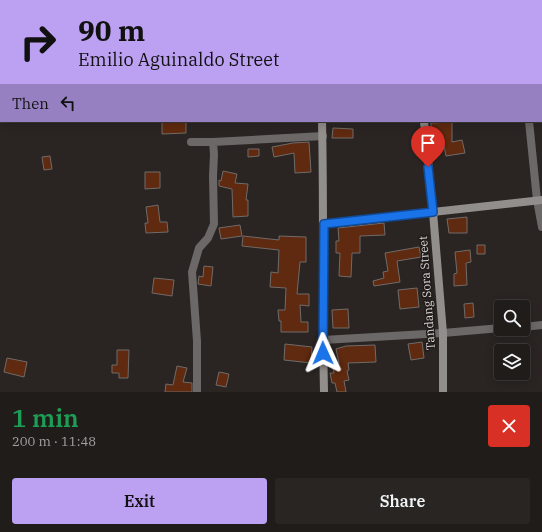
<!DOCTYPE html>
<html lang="en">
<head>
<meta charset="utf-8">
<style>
	:root { --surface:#201c1a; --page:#282523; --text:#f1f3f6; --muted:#a2a1a2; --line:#3d3a39; --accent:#bca0f2 }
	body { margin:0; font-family:"IBM Plex Serif",serif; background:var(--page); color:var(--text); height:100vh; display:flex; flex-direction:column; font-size:15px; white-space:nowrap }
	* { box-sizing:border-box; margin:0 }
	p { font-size:13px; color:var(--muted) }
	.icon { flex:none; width:22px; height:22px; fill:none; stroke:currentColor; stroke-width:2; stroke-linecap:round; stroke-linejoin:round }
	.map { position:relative; height:392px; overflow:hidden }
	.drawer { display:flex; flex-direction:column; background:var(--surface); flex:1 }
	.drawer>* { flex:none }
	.guide { position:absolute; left:0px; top:0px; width:542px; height:122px; box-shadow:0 2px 10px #0003,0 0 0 1px var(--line); background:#bca0f2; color:#111; overflow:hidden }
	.buttons { position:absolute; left:494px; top:300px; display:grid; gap:8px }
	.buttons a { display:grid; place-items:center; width:36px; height:36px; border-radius:4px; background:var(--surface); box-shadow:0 2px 10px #0003,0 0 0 1px var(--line); font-size:20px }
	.pin { position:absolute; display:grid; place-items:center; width:34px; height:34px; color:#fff; margin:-41px -17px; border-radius:50% 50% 50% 0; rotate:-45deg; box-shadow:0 0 4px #0007 }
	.pin .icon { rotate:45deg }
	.me { position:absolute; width:44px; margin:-22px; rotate:359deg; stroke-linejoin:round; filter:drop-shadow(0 0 3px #0008) }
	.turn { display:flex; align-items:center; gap:14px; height:84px; padding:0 12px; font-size:18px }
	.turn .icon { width:52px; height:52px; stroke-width:2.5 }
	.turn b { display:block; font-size:28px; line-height:34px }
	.then { display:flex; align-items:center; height:38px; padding:0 12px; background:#0003; gap:8px; font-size:15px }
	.round { display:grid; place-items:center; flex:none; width:42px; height:42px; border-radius:4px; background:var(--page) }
	.head { display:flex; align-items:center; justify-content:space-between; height:68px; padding:0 12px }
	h1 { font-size:24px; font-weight:600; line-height:30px; color:#1e9e55 }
	.cta { display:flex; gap:8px; margin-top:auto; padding:8px 12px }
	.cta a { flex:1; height:46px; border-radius:4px; background:var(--accent); color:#111; font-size:16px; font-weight:600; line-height:46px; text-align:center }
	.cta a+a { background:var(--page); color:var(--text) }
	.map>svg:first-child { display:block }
	.building { fill:#5f2a0f; stroke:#706b69 }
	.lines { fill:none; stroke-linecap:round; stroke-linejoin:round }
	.street { stroke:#6b6867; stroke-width:8 }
	.secondary { stroke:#928e8c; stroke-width:8 }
	.route-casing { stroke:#114b97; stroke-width:10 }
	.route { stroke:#1a73e8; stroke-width:7 }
	.labels { text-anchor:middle; stroke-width:3; stroke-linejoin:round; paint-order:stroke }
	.street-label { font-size:12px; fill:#d5d2d1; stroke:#201b19 }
</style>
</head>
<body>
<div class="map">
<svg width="542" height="392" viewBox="0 0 542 392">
	<rect width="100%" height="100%" fill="#2a2523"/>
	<path class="building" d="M162 121H186V133L162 134Z
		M452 122V142L462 140 465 153 446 156 442 135H431V123Z
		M333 128 353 129V138H332Z
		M309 142 311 172 295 173 294 153 274 157 272 147 293 143Z
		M248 149H259V156L248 157Z
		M50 156 52 169 44 170 42 157Z
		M223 171 237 174 235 183 248 184 246 200H248V216L233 217 232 189 219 186V180L221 181Z
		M145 172H160V188L145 189Z
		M158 205 160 222H167L168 232 146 233 145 223H148L146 207Z
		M467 217V233H449L447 219Z
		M384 223 385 235 360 236V253H352L351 277 339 276 340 253H336V241H339L338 228Z
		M240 225 242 236 221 239 219 228Z
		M243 236 279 240V236L306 237V262H300L297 294H309V306L300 305 301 322H308V332H281V321H279L278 310H285L286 288 270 287 271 272 278 273 279 250 242 246Z
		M477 245H485V254H477Z
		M419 247 421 257 397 261 400 282 374 286 373 281 384 278 383 272 388 271 385 253Z
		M470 250 471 262 466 263 467 285 454 286V274L457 273 455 252Z
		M204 266 213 267 211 286 198 284 199 276 203 277Z
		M154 278 174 280 172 296 152 293Z
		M417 288 419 307 400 309 398 290Z
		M473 303 474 317 465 318 464 304Z
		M348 309 349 328H333L332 310Z
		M422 342 424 358 411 360 408 344Z
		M285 344 312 347 311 363 284 360Z
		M375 345 376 362 348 363 349 370 347 371 349 380 344 381 346 392H337L335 383H332L330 373H334L332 364 339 363 336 349 346 346Z
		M117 350H129L128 378H119V373H112V365H117Z
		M7 358 27 362 24 377 4 372Z
		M177 366 187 368 183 382 192 383V392H165L166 384 173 385Z
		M219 372 229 374 226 387 216 385Z"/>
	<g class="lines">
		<path class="street" d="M519 0V1
			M541 80H542
			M529 121 537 200 542 227
			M191 142H213L323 136
			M523 327 542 325
			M323 340 443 333 501 328
			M197 392V341L192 272 199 248 208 238 214 224 213 176 214 154 213 142"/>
		<path class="secondary" d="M316 0V1
			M416 0V1
			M322 121C324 211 322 302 324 392
			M424 121 433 212 443 333V392
			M324 224 542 200"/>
	</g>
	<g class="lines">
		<defs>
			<path id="route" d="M323 353 324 224 433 212 428 167"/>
		</defs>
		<use href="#route" class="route-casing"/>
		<use href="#route" class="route"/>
	</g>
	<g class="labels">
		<g class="street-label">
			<text transform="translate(427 293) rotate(-94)" y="4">Tandang Sora Street</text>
		</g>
	</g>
</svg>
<div class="buttons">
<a><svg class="icon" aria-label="search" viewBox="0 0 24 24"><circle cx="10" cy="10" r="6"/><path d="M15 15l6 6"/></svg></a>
<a><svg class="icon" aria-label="layers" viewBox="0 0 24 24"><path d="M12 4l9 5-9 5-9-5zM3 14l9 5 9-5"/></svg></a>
</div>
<div class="pin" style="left:428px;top:167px;background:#d93025"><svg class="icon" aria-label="arrive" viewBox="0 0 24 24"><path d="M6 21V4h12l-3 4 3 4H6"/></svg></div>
<svg class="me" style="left:323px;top:353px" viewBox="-20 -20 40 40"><path d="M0-17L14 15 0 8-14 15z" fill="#1a73e8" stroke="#fff" stroke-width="4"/></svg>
<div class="guide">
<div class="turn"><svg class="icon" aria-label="right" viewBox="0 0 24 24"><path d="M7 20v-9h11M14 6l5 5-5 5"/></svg><div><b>90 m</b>Emilio Aguinaldo Street</div></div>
<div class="then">Then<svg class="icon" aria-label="left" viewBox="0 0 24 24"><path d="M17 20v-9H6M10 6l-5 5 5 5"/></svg></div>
</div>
</div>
<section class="drawer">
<div class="head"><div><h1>1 min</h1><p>200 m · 11:48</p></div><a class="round" style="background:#d93025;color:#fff"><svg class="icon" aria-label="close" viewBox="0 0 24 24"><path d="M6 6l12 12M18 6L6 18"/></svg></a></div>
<div class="cta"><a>Exit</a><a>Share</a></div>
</section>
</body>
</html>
